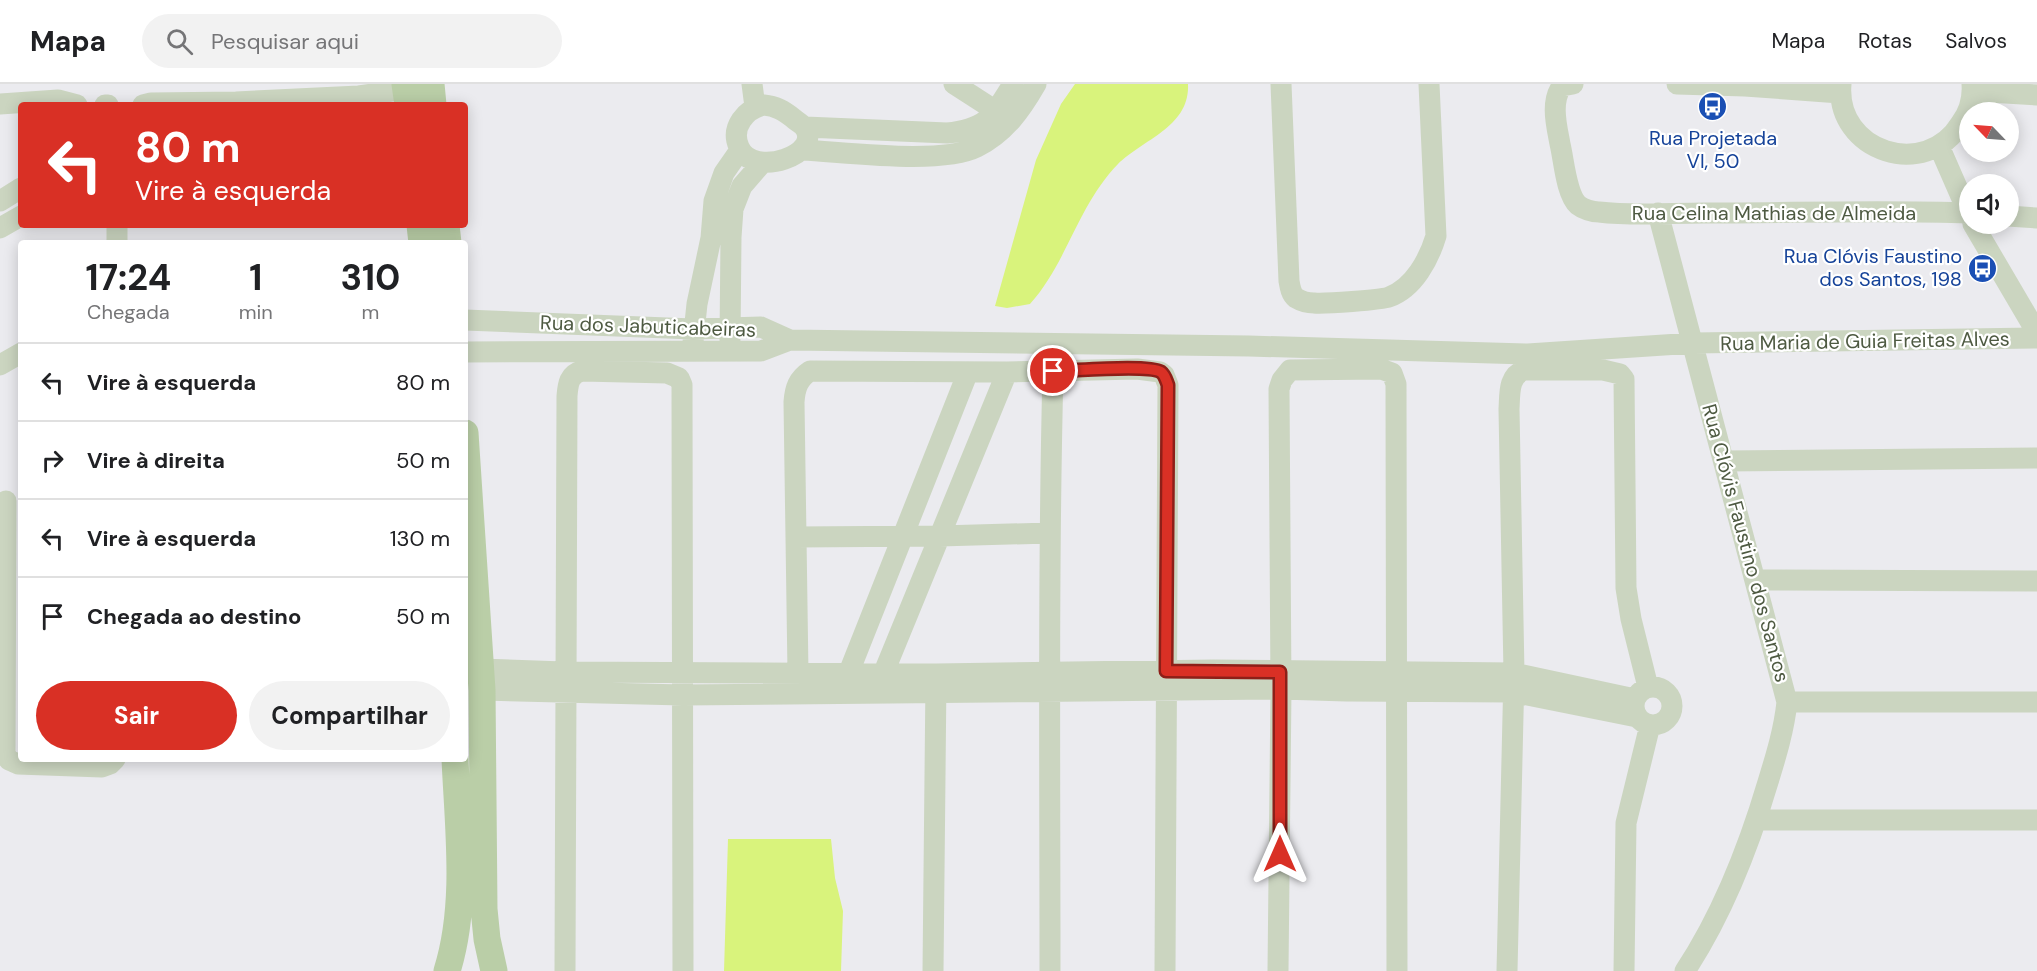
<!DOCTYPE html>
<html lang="pt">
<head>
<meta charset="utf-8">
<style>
	:root { --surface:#fff; --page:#f2f2f2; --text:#202124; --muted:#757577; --line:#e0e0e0; --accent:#d93025 }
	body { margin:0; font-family:"DM Sans",sans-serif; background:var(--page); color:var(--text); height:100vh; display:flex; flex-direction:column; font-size:22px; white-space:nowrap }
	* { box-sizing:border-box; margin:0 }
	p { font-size:20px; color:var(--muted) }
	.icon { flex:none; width:33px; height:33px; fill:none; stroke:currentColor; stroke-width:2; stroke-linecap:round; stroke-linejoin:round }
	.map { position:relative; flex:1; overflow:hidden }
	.details { position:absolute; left:18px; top:156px; width:450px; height:522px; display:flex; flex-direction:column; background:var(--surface); border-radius:6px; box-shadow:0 3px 15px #0003 }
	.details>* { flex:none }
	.hud { position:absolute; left:18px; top:18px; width:450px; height:126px; border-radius:6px; box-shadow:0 3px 15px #0003; background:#d93025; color:#fff; overflow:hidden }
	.needle { width:39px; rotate:295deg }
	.controls { position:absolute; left:1959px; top:18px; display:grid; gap:12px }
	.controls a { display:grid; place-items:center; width:60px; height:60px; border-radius:50%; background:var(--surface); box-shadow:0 3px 15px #0003; font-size:30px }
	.pin { position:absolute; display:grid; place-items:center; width:51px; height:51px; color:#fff; margin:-26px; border:3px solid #fff; border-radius:50%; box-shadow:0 2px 6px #0007 }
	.me { position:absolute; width:66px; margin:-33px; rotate:0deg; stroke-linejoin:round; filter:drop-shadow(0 0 4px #0008) }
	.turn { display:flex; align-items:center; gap:21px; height:126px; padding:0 18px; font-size:27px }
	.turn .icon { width:78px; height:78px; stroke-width:2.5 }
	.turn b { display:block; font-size:42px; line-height:51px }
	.eta { display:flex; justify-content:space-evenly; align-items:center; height:102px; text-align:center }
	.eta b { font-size:36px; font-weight:700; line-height:42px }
	.action { display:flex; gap:12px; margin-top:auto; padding:12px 18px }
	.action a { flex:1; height:69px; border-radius:36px; background:var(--accent); color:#fff; font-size:24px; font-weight:700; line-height:69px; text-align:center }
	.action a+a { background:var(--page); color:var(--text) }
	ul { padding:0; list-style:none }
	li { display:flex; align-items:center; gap:18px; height:78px; padding:0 18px; border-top:2px solid var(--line) }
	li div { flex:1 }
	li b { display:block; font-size:22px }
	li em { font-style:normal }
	header { display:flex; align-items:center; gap:36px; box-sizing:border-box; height:84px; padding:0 30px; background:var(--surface); border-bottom:2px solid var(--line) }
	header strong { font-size:28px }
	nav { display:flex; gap:33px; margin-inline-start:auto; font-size:21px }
	.search { width:420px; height:54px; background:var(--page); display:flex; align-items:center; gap:15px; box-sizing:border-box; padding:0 21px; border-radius:33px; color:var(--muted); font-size:22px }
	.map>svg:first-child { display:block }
	.water { fill:#d9f37c }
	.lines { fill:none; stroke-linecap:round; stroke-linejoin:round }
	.minor { stroke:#cbd5c0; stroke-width:21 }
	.major { stroke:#bacea7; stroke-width:27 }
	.route-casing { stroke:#8d1f18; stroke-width:15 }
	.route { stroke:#d93025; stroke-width:10 }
	.labels { text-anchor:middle; stroke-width:4.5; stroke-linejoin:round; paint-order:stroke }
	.transit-label { font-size:20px; fill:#164399; stroke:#fff }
	.street-label { font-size:20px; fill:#4e5a42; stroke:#fff }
</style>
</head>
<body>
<header>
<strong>Mapa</strong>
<div class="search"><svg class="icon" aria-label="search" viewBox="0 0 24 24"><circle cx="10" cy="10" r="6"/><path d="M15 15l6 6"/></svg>Pesquisar aqui</div>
<nav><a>Mapa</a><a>Rotas</a><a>Salvos</a></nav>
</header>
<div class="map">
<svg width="2037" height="887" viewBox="0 0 2037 887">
	<rect width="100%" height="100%" fill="#ebebef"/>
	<path class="water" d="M1075 0H1188C1190 43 1143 55 1118 80 1078 121 1067 179 1030 220L1007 224 995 222 1036 76 1061 20Z
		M728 755H831L835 794 843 827 841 887H724Z"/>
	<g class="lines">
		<path class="minor" d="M752 0 755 23
			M954 0 996 27
			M1281 0 1289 197C1290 203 1291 210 1296 214 1301 217 1308 219 1314 219 1324 220 1381 216 1389 213 1414 204 1429 175 1436 152L1429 0
			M1573 0 1562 2C1550 18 1557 43 1560 60 1564 76 1566 110 1578 121 1583 125 1592 128 1599 128 1633 132 1670 129 1704 129 1792 129 1881 126 1970 129
			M1677 0 1745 2 1840 9
			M1841 0C1835 68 1926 97 1961 39 1969 28 1973 14 1972 0
			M1972 7 2037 11
			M0 20 58 16 77 21
			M105 21H108
			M143 21 151 19 236 18 359 12 405 5
			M764 21C776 22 784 27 793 34 796 37 802 40 804 43 825 69 753 96 739 63 730 43 746 25 764 21Z
			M805 43 947 49C987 45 993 32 1013 0
			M1939 62 1970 133
			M803 66C845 68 942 81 977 63 1005 49 1021 26 1036 0
			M0 117 21 104
			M1658 129 1787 618C1784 646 1776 672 1768 698 1749 762 1722 831 1685 887
			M2008 132 2037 134
			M1973 140 2037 249
			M117 141V159
			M0 144 21 132
			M465 236 693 245 761 243 790 256
			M730 256 731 153 733 125 742 102 762 79
			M693 258 697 220 711 154 714 117 724 89 740 66
			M465 268 761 267 790 256 1249 262 1528 270 1694 259 2037 254
			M0 281 21 269
			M1725 377 2037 374
			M6 417 5 670 9 676 18 680 102 683 110 680 115 675
			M796 453 940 452 1049 449
			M1755 496 2037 497
			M480 585 564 588 936 590 1213 586 1514 589 1635 615
			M849 588 968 288
			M884 588 1007 288
			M1634 622a19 19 0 1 1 38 0a19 19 0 1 1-38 0Z
			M482 606 683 611 1281 605 1346 607 1512 608 1637 633
			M800 610 798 589 794 318C795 304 798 295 810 287L1007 288 1137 285 1160 288 1164 291 1168 301 1165 887
			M1787 618H2037
			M1756 736H2037
			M565 887 567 312C568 300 569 290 582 287L667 289 679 294 682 301 683 887
			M933 887 936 594
			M1050 887C1050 687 1048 487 1053 287
			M1278 887 1281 605 1279 305 1282 296 1290 286 1381 285 1392 289 1396 300 1397 887
			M1507 887 1514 589 1509 325C1510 310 1508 292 1524 286H1603L1620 290 1624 295 1626 504 1631 535 1648 603
			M1624 887 1626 739 1650 641"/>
		<path class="major" d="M405 0 408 21
			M431 0 433 21
			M420 141 422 159
			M446 141 448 159
			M465 349 482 606 484 825 487 855 494 887
			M447 887C468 820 458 744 455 675"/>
	</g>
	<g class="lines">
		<defs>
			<path id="route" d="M1053 287C1073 287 1148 280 1161 288 1165 291 1166 296 1168 301L1166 587 1280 588V770"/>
		</defs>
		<use href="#route" class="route-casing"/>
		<use href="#route" class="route"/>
	</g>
	<defs>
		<symbol id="bus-disc" viewBox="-11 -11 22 22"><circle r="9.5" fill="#1a4fb4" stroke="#fff"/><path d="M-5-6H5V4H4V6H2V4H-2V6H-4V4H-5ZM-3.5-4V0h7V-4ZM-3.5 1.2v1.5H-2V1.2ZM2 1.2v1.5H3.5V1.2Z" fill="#fff"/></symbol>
	</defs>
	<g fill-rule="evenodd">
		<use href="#bus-disc" x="1696" y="6" width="33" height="33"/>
		<use href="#bus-disc" x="1966" y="168" width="33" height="33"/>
	</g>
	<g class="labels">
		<g class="transit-label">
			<text x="1713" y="61">Rua Projetada<tspan x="1713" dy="23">VI, 50</tspan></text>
			<text x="1962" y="179" text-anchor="end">Rua Clóvis Faustino<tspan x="1962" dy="23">dos Santos, 198</tspan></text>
		</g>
		<g class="street-label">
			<text x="1774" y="136">Rua Celina Mathias de Almeida</text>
			<text transform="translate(648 242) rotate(2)" y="7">Rua dos Jabuticabeiras</text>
			<text transform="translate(1865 257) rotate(-1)" y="7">Rua Maria de Guia Freitas Alves</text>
			<text transform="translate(1746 459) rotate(75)" y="7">Rua Clóvis Faustino dos Santos</text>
		</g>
	</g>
</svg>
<div class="controls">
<a><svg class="needle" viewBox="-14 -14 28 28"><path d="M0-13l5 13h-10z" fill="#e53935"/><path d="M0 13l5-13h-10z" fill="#757577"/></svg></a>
<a><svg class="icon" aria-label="sound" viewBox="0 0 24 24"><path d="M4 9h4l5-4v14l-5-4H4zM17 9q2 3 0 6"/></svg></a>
</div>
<div class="pin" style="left:1053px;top:287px;background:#d93025"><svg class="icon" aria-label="arrive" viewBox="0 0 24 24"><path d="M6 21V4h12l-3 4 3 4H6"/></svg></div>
<svg class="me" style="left:1280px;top:770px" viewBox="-20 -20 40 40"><path d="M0-17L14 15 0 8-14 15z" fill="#d93025" stroke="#fff" stroke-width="4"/></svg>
<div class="hud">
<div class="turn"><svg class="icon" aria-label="left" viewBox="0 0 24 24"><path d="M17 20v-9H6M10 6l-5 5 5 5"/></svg><div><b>80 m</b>Vire à esquerda</div></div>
</div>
<section class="details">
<div class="eta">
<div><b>17:24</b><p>Chegada</p></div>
<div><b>1</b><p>min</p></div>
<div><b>310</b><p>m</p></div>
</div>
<ul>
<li><svg class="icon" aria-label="left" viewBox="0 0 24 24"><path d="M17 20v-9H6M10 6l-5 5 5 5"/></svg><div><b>Vire à esquerda</b></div><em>80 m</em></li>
<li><svg class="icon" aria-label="right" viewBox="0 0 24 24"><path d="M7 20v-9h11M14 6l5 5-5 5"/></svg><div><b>Vire à direita</b></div><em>50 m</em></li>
<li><svg class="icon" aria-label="left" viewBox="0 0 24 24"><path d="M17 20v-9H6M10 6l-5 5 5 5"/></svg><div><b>Vire à esquerda</b></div><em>130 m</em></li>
<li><svg class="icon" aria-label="arrive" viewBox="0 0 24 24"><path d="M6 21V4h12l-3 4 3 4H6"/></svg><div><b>Chegada ao destino</b></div><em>50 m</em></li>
</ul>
<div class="action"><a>Sair</a><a>Compartilhar</a></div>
</section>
</div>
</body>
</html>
